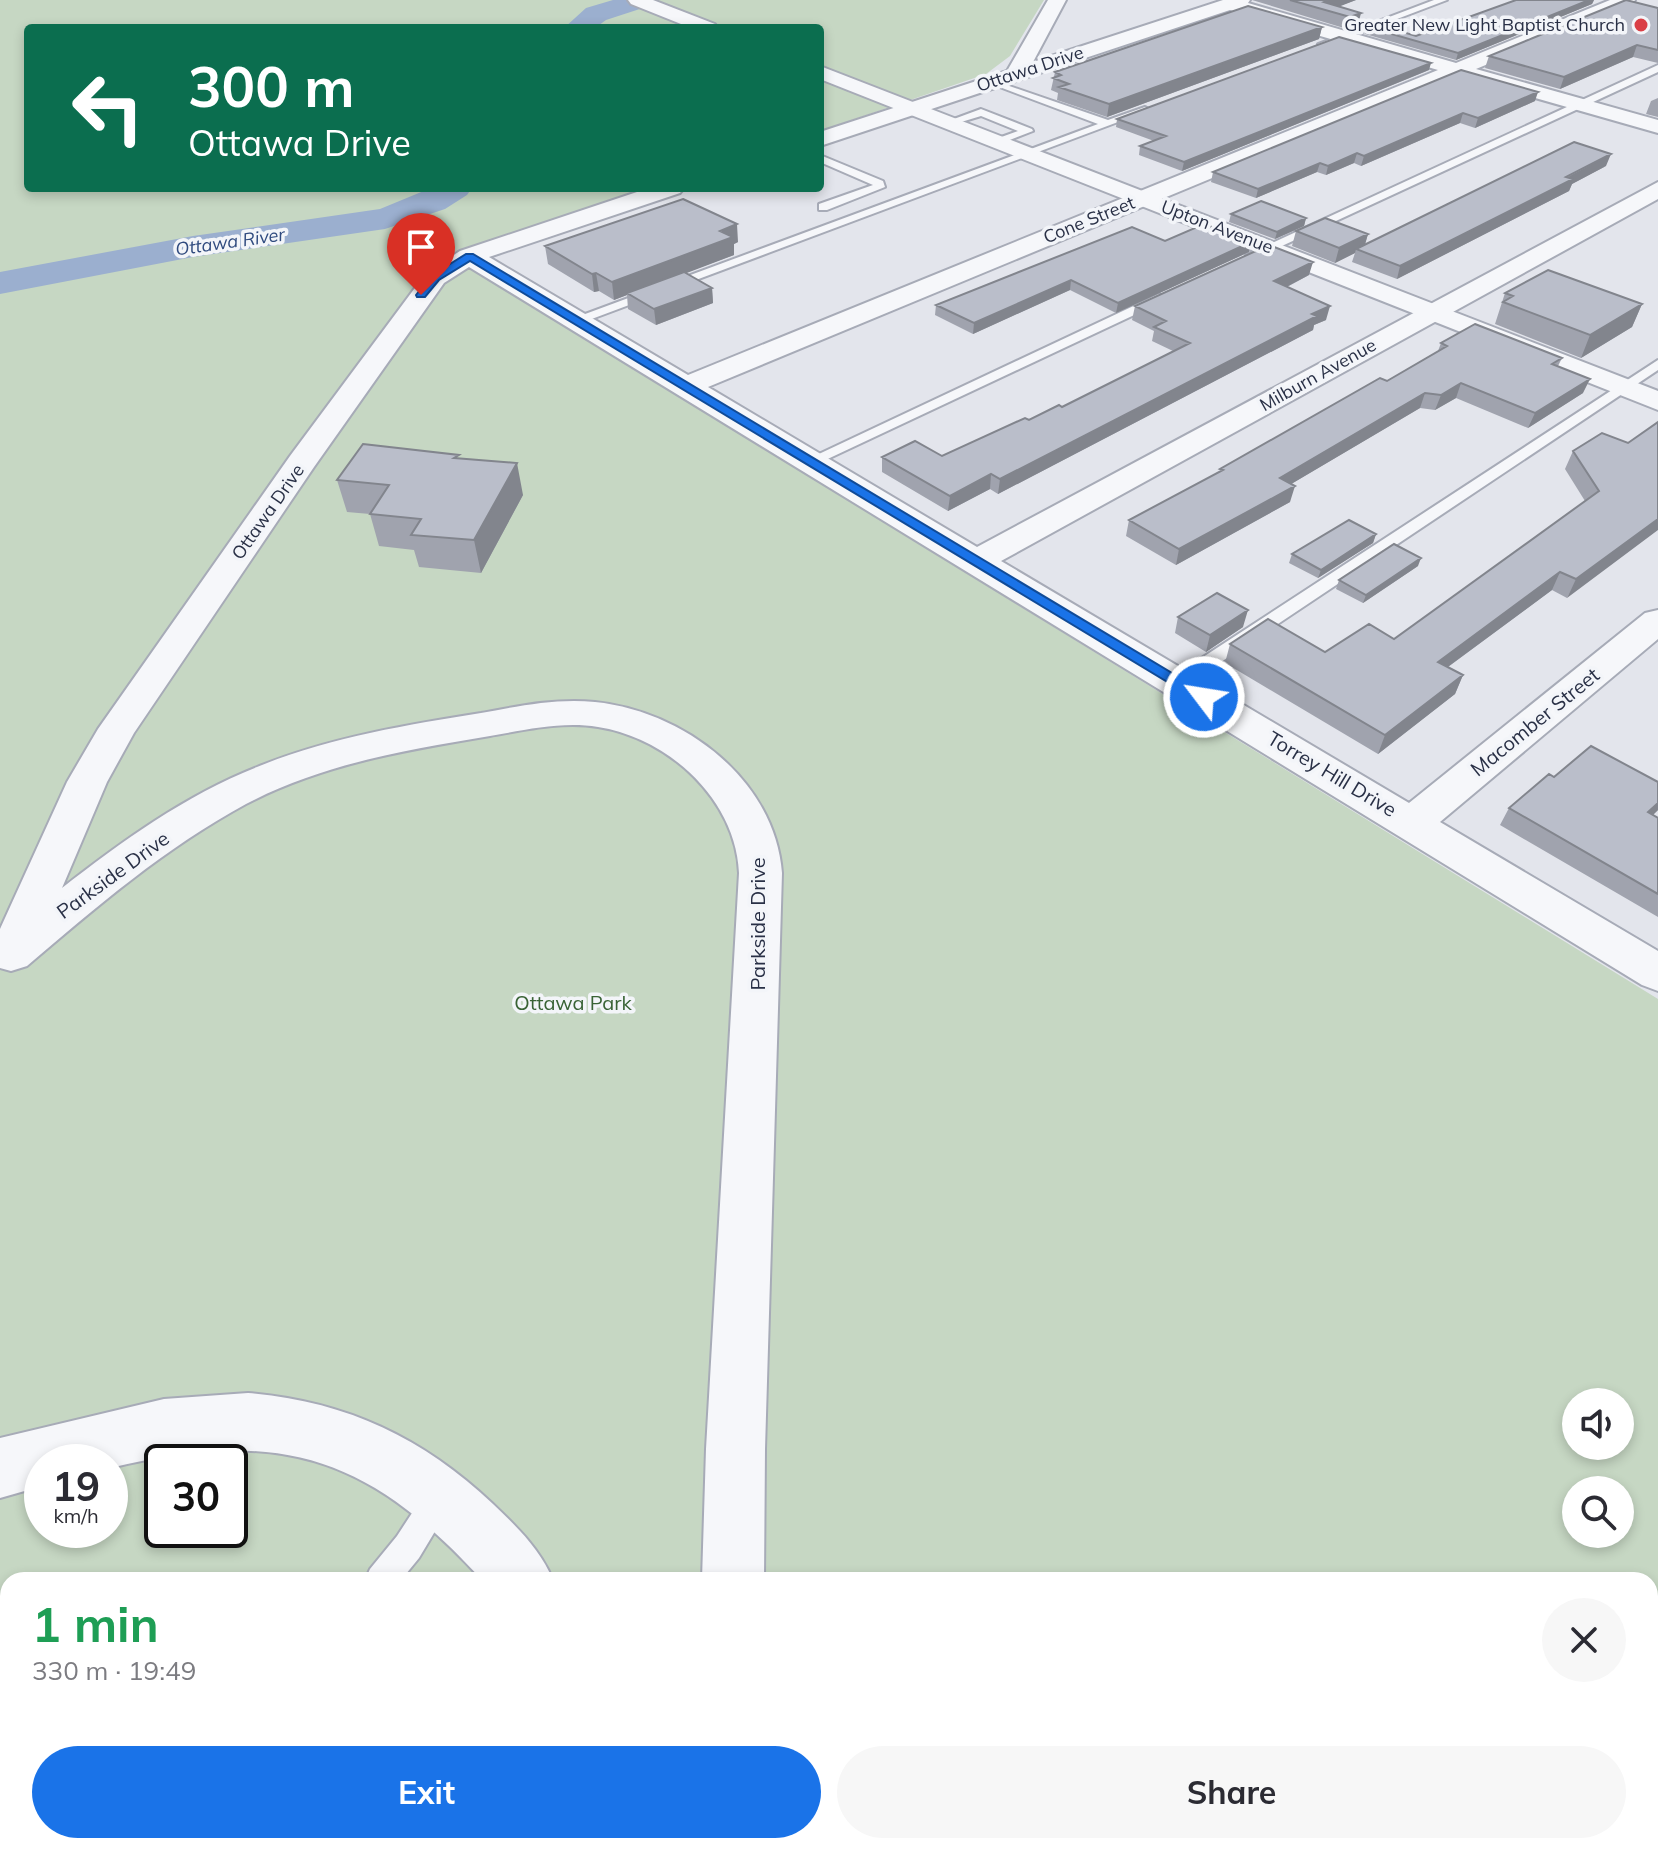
<!DOCTYPE html>
<html lang="en">
<head>
<meta charset="utf-8">
<style>
	:root { --surface:#fff; --page:#f7f7f7; --text:#2b2b33; --muted:#7c7c81; --accent:#1a73e8 }
	body { margin:0; font-family:Mulish,sans-serif; background:var(--page); color:var(--text); height:100vh; display:flex; flex-direction:column; font-size:30px; white-space:nowrap }
	* { box-sizing:border-box; margin:0 }
	p { font-size:26px; color:var(--muted) }
	.icon { flex:none; width:44px; height:44px; fill:none; stroke:currentColor; stroke-width:2; stroke-linecap:round; stroke-linejoin:round }
	.map { position:relative; flex:1; overflow:hidden }
	.side { position:absolute; left:0px; top:1572px; width:1658px; height:282px; display:flex; flex-direction:column; background:var(--surface); border-radius:24px 24px 0 0; box-shadow:0 4px 12px #0003 }
	.side>* { flex:none }
	.banner { position:absolute; left:24px; top:24px; width:800px; height:168px; border-radius:8px; box-shadow:0 4px 12px #0003; background:#0b6e4f; color:#fff; overflow:hidden }
	.controls { position:absolute; left:1562px; top:1388px; display:grid; gap:16px }
	.controls a { display:grid; place-items:center; width:72px; height:72px; border-radius:50%; background:var(--surface); box-shadow:0 4px 12px #0003; font-size:40px }
	.speed { position:absolute; left:24px; top:1444px; display:flex; gap:16px; font-size:40px; font-weight:700; text-align:center }
	.speed>* { display:grid; place-content:center; width:104px; height:104px; border-radius:50%; background:var(--surface); box-shadow:0 4px 12px #0003; line-height:1 }
	.speed small { font-size:20px; font-weight:400 }
	.speed .limit { border:4px solid #111; border-radius:12px; background:#fff; color:#111 }
	.pin { position:absolute; display:grid; place-items:center; width:68px; height:68px; color:#fff; margin:-82px -34px; border-radius:50% 50% 50% 0; rotate:-45deg; box-shadow:0 0 8px #0007 }
	.pin .icon { rotate:45deg }
	.me { position:absolute; width:88px; margin:-44px; rotate:301deg; stroke-linejoin:round; filter:drop-shadow(0 0 6px #0008) }
	.turn { display:flex; align-items:center; gap:28px; height:168px; padding:0 32px; font-size:36px }
	.turn .icon { width:104px; height:104px; stroke-width:2.5 }
	.turn b { display:block; font-size:56px; line-height:68px }
	.round { display:grid; place-items:center; flex:none; width:84px; height:84px; border-radius:42px; background:var(--page) }
	.headline { display:flex; align-items:center; justify-content:space-between; height:136px; padding:0 32px }
	h1 { font-size:48px; font-weight:700; line-height:60px; color:#1e9e55 }
	.action { display:flex; gap:16px; margin-top:auto; padding:16px 32px }
	.action a { flex:1; height:92px; border-radius:48px; background:var(--accent); color:#fff; font-size:32px; font-weight:700; line-height:92px; text-align:center }
	.action a+a { background:var(--page); color:var(--text) }
	.map>svg:first-child { display:block }
	.green { fill:#c6d7c3; fill-rule:evenodd }
	.lines { fill:none; stroke-linecap:round; stroke-linejoin:round }
	.river { fill:#9bafcf; fill-rule:evenodd }
	.service-casing { stroke:#a7abb7; stroke-width:4 }
	.minor-casing { stroke:#a7abb7; stroke-width:4 }
	.tertiary-casing { stroke:#a7abb7; stroke-width:4 }
	.service { fill:#f6f7fa; fill-rule:evenodd }
	.minor { fill:#f6f7fa; fill-rule:evenodd }
	.tertiary { fill:#f6f7fa; fill-rule:evenodd }
	.wall { fill:#a0a3ae }
	.shaded-wall { fill:#82858d }
	.building { fill:#babeca; stroke:#82858d; stroke-width:2 }
	.route { fill:#1a73e8; stroke:#114b97; stroke-width:2 }
	.poi-dot { fill:#da3f46; stroke:#f3f5f9; stroke-width:3 }
	.labels { text-anchor:middle; stroke-width:7; stroke-linejoin:round; paint-order:stroke }
	.far-poi-label { font-size:18px; fill:#293046; stroke:#f3f5f9; text-anchor:end }
	.far-street-label { font-size:18px; fill:#293046; stroke:#f3f5f9 }
	.far-water-label { font-size:18px; font-style:italic; fill:#2f4a7e; stroke:#f3f5f9 }
	.street-label { font-size:20px; fill:#293046; stroke:#f3f5f9 }
	.park-label { font-size:20px; fill:#396335; stroke:#f3f5f9 }
</style>
</head>
<body>
<div class="map">
<svg width="1658" height="1853" viewBox="0 0 1658 1853">
	<rect width="100%" height="100%" fill="#e3e5ec"/>
	<path class="green" d="M0 0H1044L1010 56 986 74 820 131V28H28V188H646L448 254 1658 999V1853H0ZM1576 1402H1620V1446H1576ZM42 1462H110V1530H42ZM162 1462H230V1530H162ZM1576 1490H1620V1534H1576ZM8 1580H1650V1846H8Z"/>
	<g class="lines">
		<path class="river" d="M613 0H653L649 6 606 20 595 28H564L586 8Z
			M431 188H472L467 195 445 209 385 229 193 257 0 294V272L193 236 380 209Z"/>
		<defs>
			<path id="service" d="M1434 0H1447L1326 46 1318 44Z
				M1658 65V72L1256 258 1246 255Z
				M989 79 1108 120 1145 107 1150 110 581 323 569 320 1098 124 989 83Z
				M981 109 1032 129 1033 131 997 145 991 142 993 140 1018 131 981 116 948 126 943 123Z
				M820 155 883 181 885 187 827 210H819V204L873 185 820 162Z
				M1159 294 1166 298 1164 301 817 464H807L804 461Z
				M1658 360V370L1185 686H1171L1169 682 1171 678Z
				M440 1483 451 1487 455 1498 419 1558 401 1580H365L370 1569 397 1536 429 1487Z
				M139 1846H173V1853H139Z
				M307 1846H341V1853H307Z
				M545 1846H581L579 1853H543Z"/>
			<path id="minor" d="M1048 0H1066L1033 62 1223 0H1250L1248 3 1456 63 1610 0H1635L1632 4 1476 69 1658 120V133L1458 76 708 387 977 547 1658 182V199L1001 561 1409 803 1645 613 1658 610V639L1440 822 1658 951V991L1642 985 469 267 444 283 314 467 134 733 107 782 62 888C122 841 186 795 257 767 328 738 405 725 481 713 519 706 557 698 595 702 684 711 775 780 782 873L765 1449 764 1580H702L706 1449 739 873C736 800 669 738 598 727 562 721 525 730 490 736 406 750 322 764 246 804 165 848 96 907 27 966L11 971 0 968V929L67 782 98 729 290 456 426 273 460 251 649 188H684L680 193 489 257 688 375 1438 70 1230 10 820 146V132L1007 71Z
				M248 1393C345 1401 422 1437 493 1504 517 1527 540 1549 553 1580H482C366 1453 276 1428 110 1468V1462H42V1486L0 1498V1438L164 1399Z
				M678 1846H787L788 1853H681Z"/>
			<path id="tertiary" d="M628 0H653L715 24 717 28H691L631 4Z
				M820 66 1658 391V410L820 79Z"/>
		</defs>
		<use href="#service" class="service-casing"/>
		<use href="#minor" class="minor-casing"/>
		<use href="#tertiary" class="tertiary-casing"/>
		<use href="#service" class="service"/>
		<use href="#minor" class="minor"/>
		<use href="#tertiary" class="tertiary"/>
	</g>
	<path class="wall" d="M1252 0H1356L1339 6 1358 25 1347 29Z
		M1516 0H1594L1592 4 1456 60 1365 34 1367 27 1416 36Z
		M1658 8V63L1633 57 1560 89 1485 68 1489 56Z
		M1322 27 1319 39 1107 117 1057 100 1058 93 1051 90 1055 72Z
		M1429 70 1182 171 1139 155 1140 146 1154 141 1116 127 1117 119Z
		M1461 70 1535 101 1475 128 1460 123 1361 166 1354 163 1326 175 1317 172 1256 198 1211 182 1213 172Z
		M1658 98V117L1646 114 1651 101Z
		M1606 166 1572 184 1569 191 1397 279 1352 262 1355 253 1335 263 1292 246 1296 231 1368 234 1365 244Z
		M1231 214 1306 218 1304 226 1275 239 1229 222Z
		M1165 241 1249 252 1116 313 1070 290 973 334 935 315 936 305Z
		M738 242 734 244V255L685 273 712 288 713 303 656 325 628 309 627 295 614 300 599 291 594 292 548 264 545 246Z
		M1309 275 1287 287 1326 320 1314 325 1313 330 998 494 990 489 948 511 882 472V457L942 456 1062 407 1173 351 1152 341 1154 331 1132 320 1135 306Z
		M1505 293 1642 304 1632 327 1581 358 1495 324Z
		M1441 343 1562 358 1558 366 1583 393 1528 428 1456 398 1435 410 1420 408 1291 484 1290 502 1176 565 1126 536 1129 520 1219 472 1220 469 1387 381 1438 351Z
		M1658 422 1567 598 1552 590 1448 667 1463 675 1455 694 1378 754 1225 663 1230 644 1325 652 1394 639 1585 501 1565 469 1573 451 1628 443Z
		M460 459 523 495 481 573 419 567 414 550 379 546 370 514 347 512 337 480Z
		M1376 534 1373 543 1318 578 1289 563 1292 554Z
		M1418 566 1363 603 1336 589 1339 580Z
		M1178 617 1243 627 1206 652 1175 633Z
		M1554 777 1658 782V810L1653 815 1658 818V917L1500 825 1509 808Z"/>
	<path class="shaded-wall" d="M1329 0H1356L1328 11 1324 2Z
		M1589 0H1594L1592 4 1456 60 1458 53Z
		M1361 13 1358 25 1347 29 1350 17Z
		M1322 27 1319 39 1107 117 1109 104Z
		M1637 45 1633 57 1560 89 1564 77Z
		M1431 63 1429 70 1182 171 1184 162Z
		M1538 92 1535 101 1475 128 1478 118Z
		M1463 113 1460 123 1361 166 1364 156Z
		M1357 153 1354 163 1326 175 1328 166Z
		M1611 154 1606 166 1572 184 1569 191 1397 279 1400 266Z
		M1320 163 1317 172 1256 198 1258 189Z
		M1306 218 1304 226 1275 239 1277 232Z
		M737 224 738 242 734 244V255L629 295 627 293V295L614 300 612 282 720 231Z
		M1368 234 1364 248 1356 249 1355 253 1335 263 1339 248Z
		M1251 242 1249 252 1116 313 1118 303Z
		M1313 262 1309 275 1271 295 1274 281Z
		M596 273 599 291 594 292 592 274Z
		M1071 280 1070 290 973 334 974 323Z
		M712 288 713 303 656 325 654 309Z
		M1642 304 1632 327 1581 358 1590 335Z
		M1330 306 1326 320 1314 325 1313 330 998 494 1000 479 1312 314Z
		M1590 379 1583 393 1528 428 1535 413Z
		M1461 383 1456 398 1435 410 1441 395Z
		M1425 393 1420 408 1276 493 1280 478Z
		M517 463 523 495 481 573 474 540Z
		M991 474 990 489 948 511 950 496Z
		M1295 486 1290 502 1176 565 1179 549Z
		M1658 519V530L1567 598 1576 579Z
		M1376 534 1373 543 1318 578 1321 570Z
		M1421 558 1418 566 1363 603 1366 595Z
		M1560 572 1552 590 1430 680 1438 662Z
		M1248 610 1243 627 1206 652 1210 635Z
		M1463 675 1455 694 1378 754 1385 735Z
		M1658 803V810L1638 829 1648 812Z"/>
	<path class="building" d="M1290 0H1329L1324 2 1361 13 1350 17Z
		M1516 0H1589L1458 53 1367 27 1376 24 1416 36Z
		M1626 0 1658 8V50L1637 45 1564 77 1489 56Z
		M1248 6 1322 27 1109 104 1059 87 1069 84 1053 78 1061 75 1055 72Z
		M1339 37 1431 63 1184 162 1140 146 1166 136 1117 119Z
		M1461 70 1538 92 1478 118 1463 113 1364 156 1357 153 1328 166 1320 163 1258 189 1213 172Z
		M1574 142 1611 154 1566 177 1573 179 1400 266 1356 249Z
		M683 199 737 224 720 231 733 237 612 282 596 273 592 274 545 246Z
		M1261 201 1306 218 1277 232 1231 214Z
		M1325 218 1368 234 1339 248 1296 231Z
		M1204 224 1251 242 1118 303 1071 280 974 323 936 305 1132 227 1165 241Z
		M1269 245 1313 262 1274 281 1330 306 1312 314 1317 316 1000 479 991 474 950 496 882 457 915 441 942 456 1025 418 1029 420 1059 405 1062 407 1190 343 1154 327 1166 321 1135 306Z
		M1548 270 1642 304 1590 335 1503 302 1513 296 1505 293Z
		M684 272 712 288 654 309 627 293Z
		M1475 324 1562 358 1552 364 1590 379 1535 413 1461 383 1441 395 1425 393 1280 478 1295 486 1179 549 1129 520 1223 470 1220 469 1380 378 1387 381 1447 346 1441 343Z
		M1658 422V519L1576 579 1560 572 1438 662 1463 675 1385 735 1230 644 1268 619 1325 652 1369 624 1394 639 1599 491 1573 451 1602 433 1628 443Z
		M363 444 459 455 454 458 517 463 474 540 411 535 421 519 370 514 389 485 337 480Z
		M1349 520 1376 534 1321 570 1292 554Z
		M1394 544 1421 558 1366 595 1339 580Z
		M1217 593 1248 610 1210 635 1178 617Z
		M1591 746 1658 782V803L1648 812 1658 818V894L1509 808 1549 774 1554 777Z"/>
	<path class="route" d="M466 254H473L1212 697 1204 702 1199 701 470 261 439 280 425 297H417L416 295 431 276Z"/>
	<circle class="poi-dot" cx="1641" cy="25" r="8"/>
	<g class="labels">
		<g class="far-poi-label">
			<text x="1625" y="31">Greater New Light Baptist Church</text>
		</g>
		<g class="far-street-label">
			<text transform="translate(1030 69) rotate(-18)" y="6">Ottawa Drive</text>
			<text transform="translate(1089 220) rotate(-22)" y="6">Cone Street</text>
			<text transform="translate(1217 227) rotate(21)" y="6">Upton Avenue</text>
			<text transform="translate(1318 375) rotate(-29)" y="6">Milburn Avenue</text>
			<text transform="translate(268 512) rotate(-55)" y="6">Ottawa Drive</text>
		</g>
		<g class="far-water-label">
			<text transform="translate(230 242) rotate(-8)" y="6">Ottawa River</text>
		</g>
		<g class="street-label">
			<text transform="translate(1535 722) rotate(-39)" y="7">Macomber Street</text>
			<text transform="translate(1332 774) rotate(31)" y="7">Torrey Hill Drive</text>
			<text transform="translate(113 875) rotate(-36)" y="7">Parkside Drive</text>
			<text transform="translate(758 924) rotate(-90)" y="7">Parkside Drive</text>
		</g>
		<g class="park-label">
			<text x="573" y="1010">Ottawa Park</text>
		</g>
	</g>
</svg>
<div class="controls">
<a><svg class="icon" aria-label="sound" viewBox="0 0 24 24"><path d="M4 9h4l5-4v14l-5-4H4zM17 9q2 3 0 6"/></svg></a>
<a><svg class="icon" aria-label="search" viewBox="0 0 24 24"><circle cx="10" cy="10" r="6"/><path d="M15 15l6 6"/></svg></a>
</div>
<div class="speed"><div>19<small>km/h</small></div><div class="limit">30</div></div>
<div class="pin" style="left:421px;top:295px;background:#d93025"><svg class="icon" aria-label="arrive" viewBox="0 0 24 24"><path d="M6 21V4h12l-3 4 3 4H6"/></svg></div>
<svg class="me" style="left:1204px;top:697px" viewBox="-20 -20 40 40"><circle r="17" fill="#1a73e8" stroke="#fff" stroke-width="3"/><path d="M0-11L8 9 0 5-8 9z" fill="#fff"/></svg>
<div class="banner">
<div class="turn"><svg class="icon" aria-label="left" viewBox="0 0 24 24"><path d="M17 20v-9H6M10 6l-5 5 5 5"/></svg><div><b>300 m</b>Ottawa Drive</div></div>
</div>
<section class="side">
<div class="headline"><div><h1>1 min</h1><p>330 m · 19:49</p></div><a class="round"><svg class="icon" aria-label="close" viewBox="0 0 24 24"><path d="M6 6l12 12M18 6L6 18"/></svg></a></div>
<div class="action"><a>Exit</a><a>Share</a></div>
</section>
</div>
</body>
</html>
